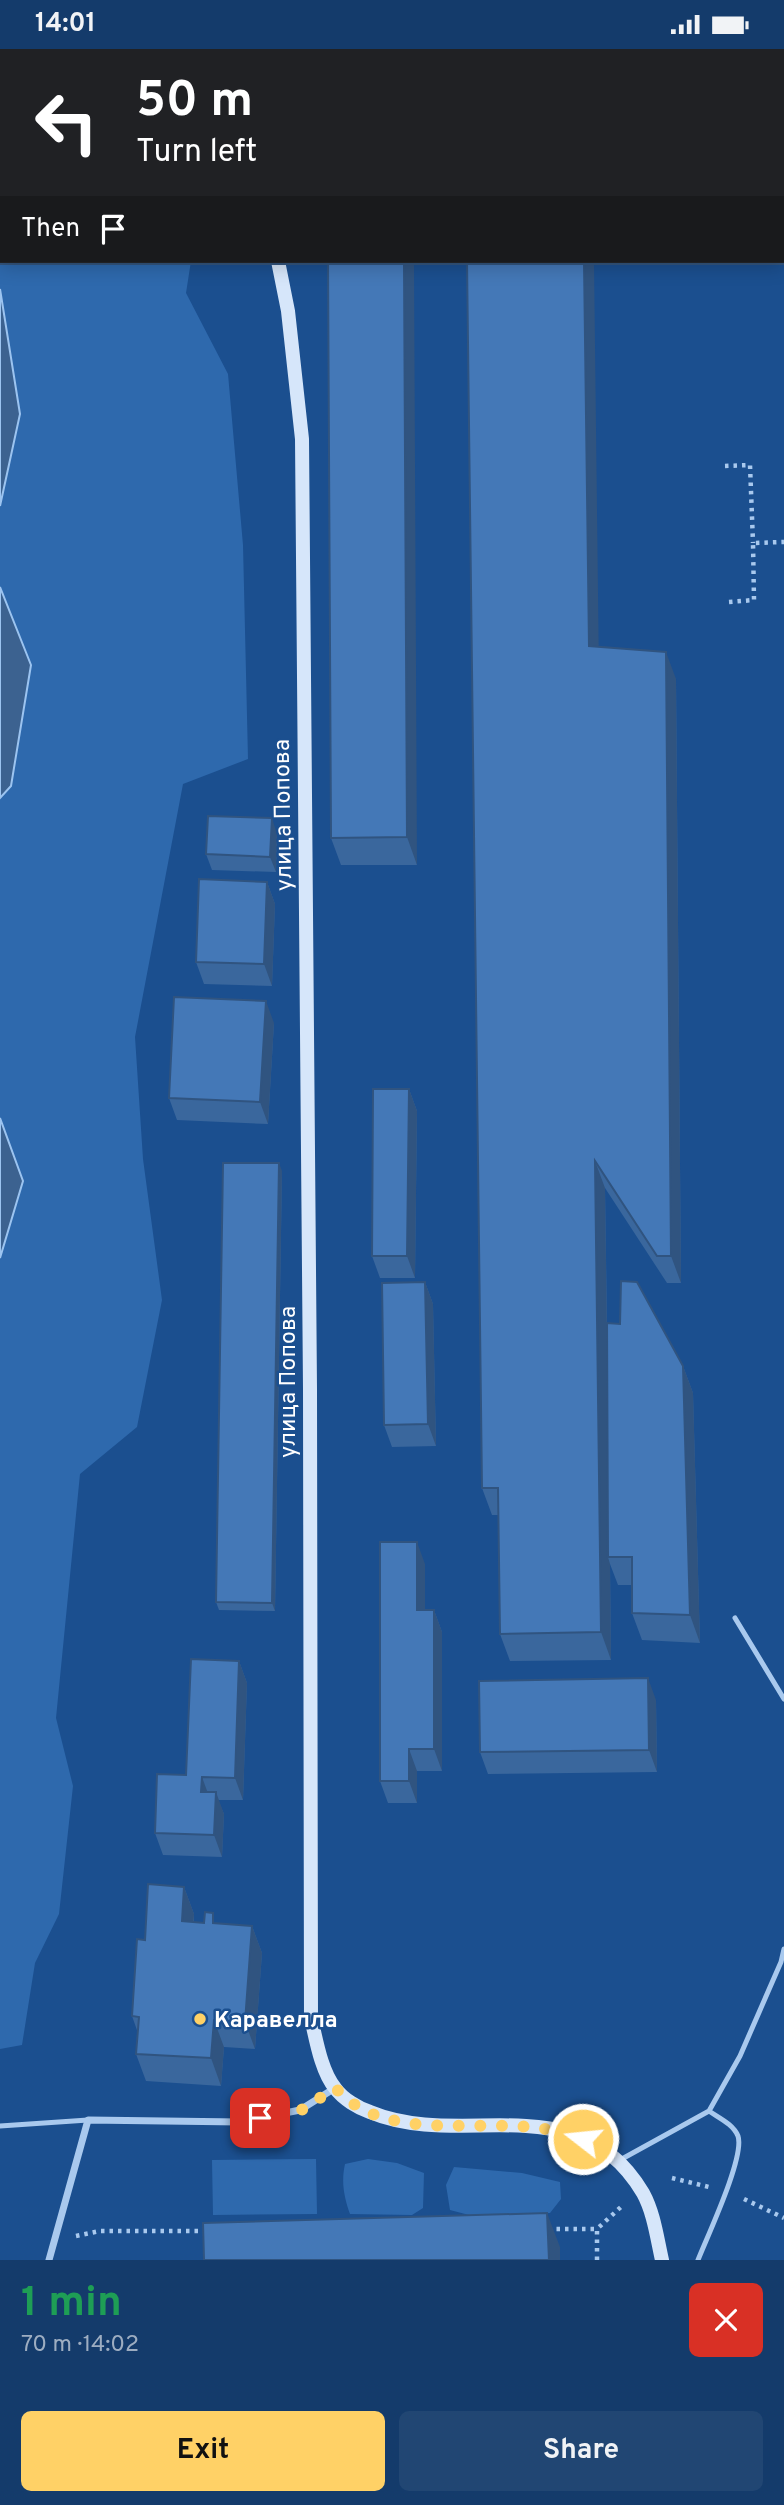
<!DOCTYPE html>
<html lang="en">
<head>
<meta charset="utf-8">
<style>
	:root { --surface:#143b6b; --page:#214673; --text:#f1f3f6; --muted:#9dadc1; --line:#33557e; --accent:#ffd166 }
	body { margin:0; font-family:Overpass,sans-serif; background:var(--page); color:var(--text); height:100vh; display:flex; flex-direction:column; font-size:26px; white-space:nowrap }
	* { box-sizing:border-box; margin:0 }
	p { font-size:23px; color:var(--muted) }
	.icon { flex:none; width:38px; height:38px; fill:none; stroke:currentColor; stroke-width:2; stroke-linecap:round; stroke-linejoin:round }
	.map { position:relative; height:2211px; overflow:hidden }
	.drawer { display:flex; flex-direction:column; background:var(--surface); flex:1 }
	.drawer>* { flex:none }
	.hud { position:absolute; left:0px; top:0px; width:784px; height:214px; box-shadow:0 4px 18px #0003,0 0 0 2px var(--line); background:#202124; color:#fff; overflow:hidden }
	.pin { position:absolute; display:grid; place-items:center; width:60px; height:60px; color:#fff; margin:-30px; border-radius:14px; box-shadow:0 4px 10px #0006 }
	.me { position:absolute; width:77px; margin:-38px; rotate:286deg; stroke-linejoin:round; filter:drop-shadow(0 0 5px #0008) }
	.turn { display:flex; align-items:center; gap:24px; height:147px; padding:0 21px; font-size:32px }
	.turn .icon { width:91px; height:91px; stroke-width:2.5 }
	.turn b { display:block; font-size:49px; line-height:60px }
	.then { display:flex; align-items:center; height:66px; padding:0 21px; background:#0003; gap:14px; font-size:26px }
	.round { display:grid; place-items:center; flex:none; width:74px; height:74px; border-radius:10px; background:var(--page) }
	.overview { display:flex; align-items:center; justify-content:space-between; height:119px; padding:0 21px }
	h1 { font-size:42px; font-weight:700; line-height:52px; color:#1e9e55 }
	.primary-button { display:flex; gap:14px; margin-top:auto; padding:14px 21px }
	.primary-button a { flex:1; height:80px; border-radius:10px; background:var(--accent); color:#111; font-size:28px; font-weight:700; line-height:80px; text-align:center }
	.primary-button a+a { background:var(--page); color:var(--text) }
	.status { display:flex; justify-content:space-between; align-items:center; height:49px; padding:0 35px; background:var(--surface); direction:ltr }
	.status svg { height:19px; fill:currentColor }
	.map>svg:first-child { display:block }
	.green { fill:#2e69ad }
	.water { fill:#3c6290; stroke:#9cc4f0; stroke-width:2 }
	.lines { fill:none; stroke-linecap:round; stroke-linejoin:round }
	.path { stroke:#a9c9ee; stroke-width:4.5; stroke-dasharray:3.5 5; stroke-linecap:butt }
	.lane { stroke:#a9c9ee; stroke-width:5 }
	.street { stroke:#a9c9ee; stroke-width:7 }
	.secondary { stroke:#d6e6fa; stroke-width:14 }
	.wall { fill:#3a679d }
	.shaded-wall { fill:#305480 }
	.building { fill:#4478b7; stroke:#305480; stroke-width:2 }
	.route { stroke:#ffd166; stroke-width:12; stroke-dasharray:0 21.6 }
	.poi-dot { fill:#ffd166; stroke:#1b4f8f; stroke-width:2.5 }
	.labels { text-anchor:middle; stroke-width:5; stroke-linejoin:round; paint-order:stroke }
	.street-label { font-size:23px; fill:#fff; stroke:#1b4f8f }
	.poi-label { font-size:23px; font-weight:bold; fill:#fff; stroke:#1b4f8f; text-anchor:start }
</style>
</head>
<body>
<div class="status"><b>14:01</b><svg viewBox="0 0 49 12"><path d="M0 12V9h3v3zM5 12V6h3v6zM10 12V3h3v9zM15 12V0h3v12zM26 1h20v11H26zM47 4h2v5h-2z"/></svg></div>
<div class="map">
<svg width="784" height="2211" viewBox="0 0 784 2211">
	<rect width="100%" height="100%" fill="#1b4f8f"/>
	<path class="green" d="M0 0H177L178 2H2V212H191L186 244 228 325 243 496 248 710 183 735 135 988 143 1110 162 1251 137 1378 80 1425 56 1669 73 1737 59 1865 35 1914 22 1996 0 2000V1209L23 1132 0 1069V749L11 737 31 616 0 538V457L20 365 0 240Z
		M316 2110 317 2165 213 2166 212 2111Z
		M368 2110 397 2114 424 2124 423 2159 412 2166 350 2165C344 2148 341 2133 345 2115Z
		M454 2118 522 2124 560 2133 561 2150 550 2164 469 2166 450 2161 446 2136Z"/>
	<path class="water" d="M0 240 20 365 0 457Z
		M0 538 31 616 11 737 0 749Z
		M0 1069 23 1132 0 1209Z"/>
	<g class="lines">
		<path class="path" d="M725 417 750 416 753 494
			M729 553 754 551 753 494 784 493
			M672 2129 709 2138
			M744 2150 784 2169
			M548 2180H597
			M76 2187 100 2182H207
			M597 2211V2180L622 2157"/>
		<path class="lane" d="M735 1569 784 1650
			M0 2077 88 2071
			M620 2111 709 2062 740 2007 781 1913 784 1900
			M698 2211C707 2188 745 2108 738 2087 733 2075 719 2069 709 2062"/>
		<path class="street" d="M49 2211 88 2071 240 2073 300 2061 335 2039"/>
		<path class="secondary" d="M226 0 227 2
			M278 212 288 262 302 390 310 1340 311 1969C316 1990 321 2022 335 2039 343 2050 358 2059 370 2063 464 2102 577 2033 643 2144 654 2164 657 2189 662 2211"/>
	</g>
	<path class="wall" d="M328 212 417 816H341L331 789Z
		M599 598 676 630 681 1234H667L605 1139 607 1274 683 1317 693 1344 700 1594 642 1591 632 1564V1536H618L610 1515 611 1611 510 1612 500 1585 498 1466H492L482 1439Z
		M277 785 276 823 212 821 206 805Z
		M267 833 275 855 272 937 204 935 196 913Z
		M274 974 268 1075 177 1071 169 1049Z
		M409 1040 417 1062 415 1229H380L372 1207Z
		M282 1122 275 1562 219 1561 216 1553Z
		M425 1233 433 1255 436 1397 392 1398 384 1376Z
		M425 1515V1561H434L442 1583V1722H417V1754H388L380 1732Z
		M239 1612 247 1634 243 1751H218L224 1765 222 1808 163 1806 155 1784 186 1726Z
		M656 1651 657 1723 488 1725 480 1703Z
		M184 1838 194 1865V1873L252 1877 262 1904 255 2000 224 1998 221 2037 146 2032 136 2005 138 1984 132 1967 145 1891Z"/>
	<path class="shaded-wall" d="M581 0H591V2H582Z
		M404 212H414L417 816 407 788Z
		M584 212H594L599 625 589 597Z
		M666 603 676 630 681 1234 671 1207Z
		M272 769 277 785 276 823 270 808Z
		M267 833 275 855 272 937 264 915Z
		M266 952 274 974 268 1075 260 1053Z
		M409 1040 417 1062 415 1229 407 1207Z
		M595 1112 605 1139 610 1508H608L610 1515 611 1611 601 1583Z
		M279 1114 282 1122 275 1562 272 1554Z
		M425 1233 433 1255 436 1397 428 1375Z
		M683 1317 693 1344 700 1594 690 1566Z
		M417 1493 425 1515V1583L417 1561Z
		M434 1561 442 1583V1722L434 1700Z
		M239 1612 247 1634 243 1751 235 1729Z
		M648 1629 656 1651 657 1723 649 1701Z
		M409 1700 417 1722V1754L409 1732Z
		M202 1728 210 1750 201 1743Z
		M216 1743 224 1765 222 1808 214 1786Z
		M184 1838 194 1865 192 1899 182 1872Z
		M252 1877 262 1904 255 2000 245 1973Z
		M214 1971 224 1998 221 2037 211 2009Z
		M547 2164 560 2198V2211H549Z"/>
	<path class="building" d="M464 0H581L582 2H464Z
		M328 212H404L407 788 331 789Z
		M467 212H584L589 597 666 603 671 1207H657L595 1112 601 1583 500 1585 498 1439H482Z
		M208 767 272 769 270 808 206 805Z
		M199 830 267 833 264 915 196 913Z
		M174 948 266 952 260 1053 169 1049Z
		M373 1040H409L407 1207H372Z
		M223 1114H279L272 1554 216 1553Z
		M621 1232 637 1233 683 1317 690 1566 632 1564V1508H608L607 1274 620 1275Z
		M425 1233 428 1375 384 1376 382 1234Z
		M380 1493H417V1561H434V1700H409V1732H380Z
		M191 1610 239 1612 235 1729 202 1728 201 1743H216L214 1786 155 1784 157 1725 186 1726Z
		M648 1629 649 1701 480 1703 479 1632Z
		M148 1835 184 1838 182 1872 204 1874 205 1863 213 1864V1874L252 1877 245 1973 214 1971 211 2009 136 2005 139 1968 132 1967 137 1890 145 1891Z
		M547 2164 549 2211H204L203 2174Z"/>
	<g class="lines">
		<path class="route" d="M260 2069 300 2062 335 2039C343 2046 351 2054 360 2059 423 2094 512 2061 583 2090"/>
	</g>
	<circle class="poi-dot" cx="200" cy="1970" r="7"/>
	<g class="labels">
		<g class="street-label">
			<text transform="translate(282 766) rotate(-91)" y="8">улица Попова</text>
			<text transform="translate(287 1333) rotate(-90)" y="8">улица Попова</text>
		</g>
		<g class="poi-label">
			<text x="214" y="1978">Каравелла</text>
		</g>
	</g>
</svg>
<div class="pin" style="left:260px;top:2069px;background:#d93025"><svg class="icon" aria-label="arrive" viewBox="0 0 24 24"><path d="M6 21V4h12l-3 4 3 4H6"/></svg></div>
<svg class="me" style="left:583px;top:2090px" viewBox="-20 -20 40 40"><circle r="17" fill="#ffd166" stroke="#fff" stroke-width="3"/><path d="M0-11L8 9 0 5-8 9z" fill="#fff"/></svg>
<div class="hud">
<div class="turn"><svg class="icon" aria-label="left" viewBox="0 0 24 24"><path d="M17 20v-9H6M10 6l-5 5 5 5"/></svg><div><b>50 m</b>Turn left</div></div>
<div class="then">Then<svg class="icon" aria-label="arrive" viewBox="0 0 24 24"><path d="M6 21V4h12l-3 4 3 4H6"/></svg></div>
</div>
</div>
<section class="drawer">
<div class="overview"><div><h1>1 min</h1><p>70 m · 14:02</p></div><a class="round" style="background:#d93025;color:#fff"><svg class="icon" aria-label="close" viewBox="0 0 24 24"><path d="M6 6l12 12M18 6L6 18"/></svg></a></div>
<div class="primary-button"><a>Exit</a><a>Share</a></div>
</section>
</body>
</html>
